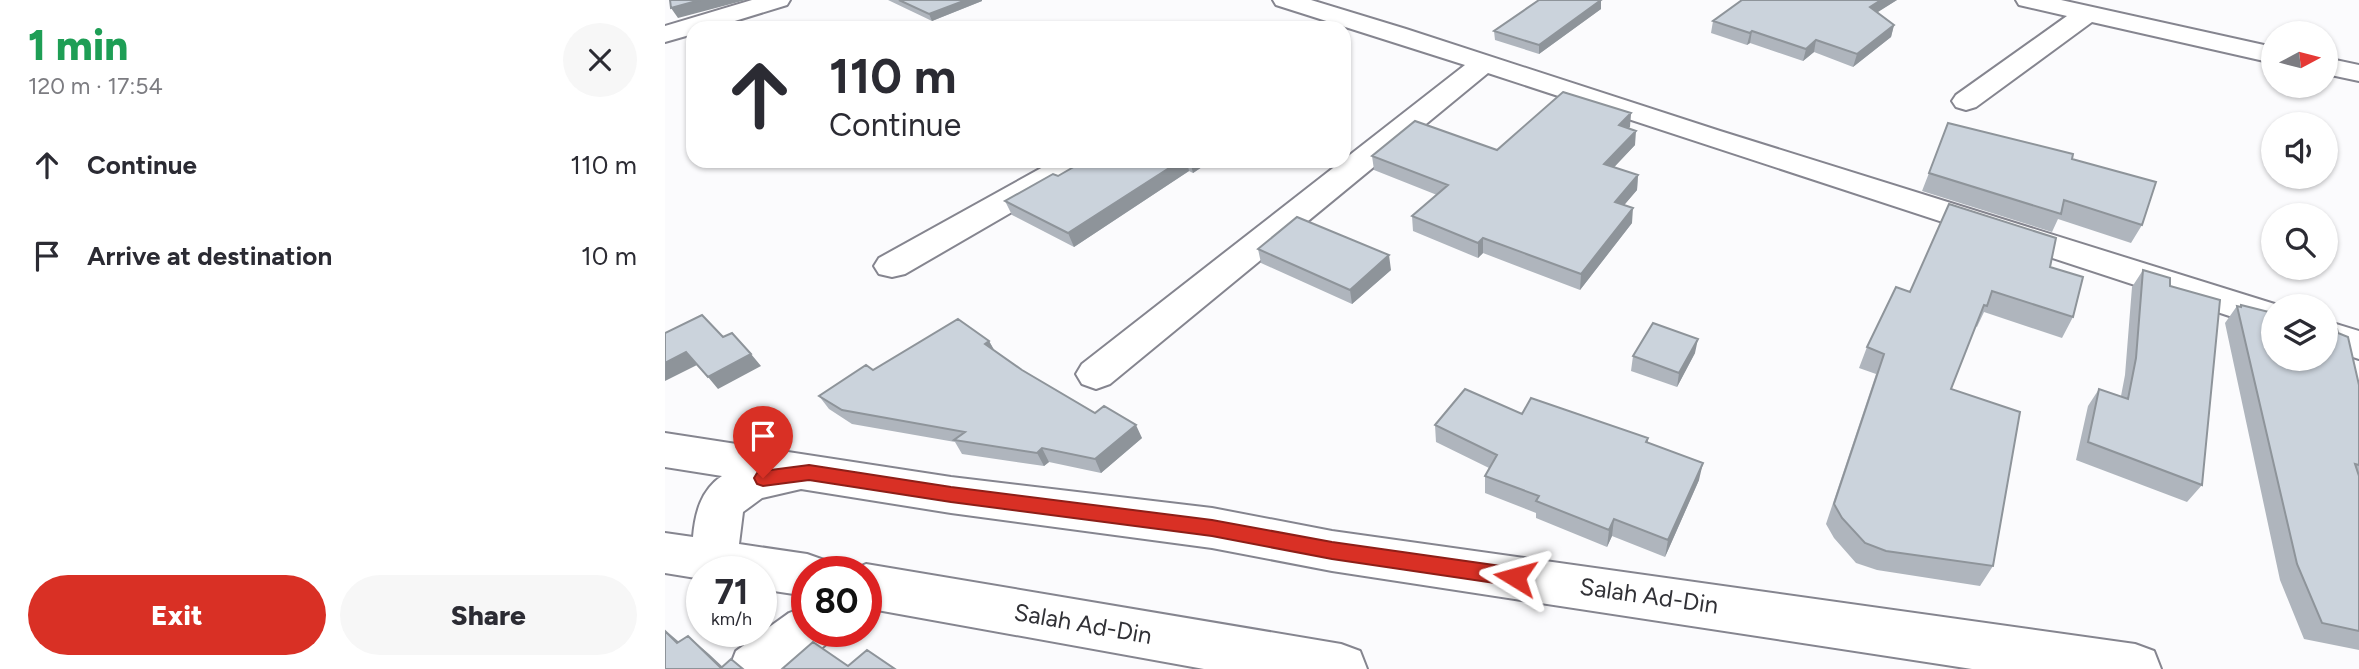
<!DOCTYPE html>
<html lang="en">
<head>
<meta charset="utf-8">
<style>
	:root { --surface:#fff; --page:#f7f7f7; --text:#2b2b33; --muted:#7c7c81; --accent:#d93025 }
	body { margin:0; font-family:Figtree,sans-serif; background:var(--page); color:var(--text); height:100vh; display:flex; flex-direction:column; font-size:26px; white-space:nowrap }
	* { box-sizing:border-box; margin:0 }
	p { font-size:23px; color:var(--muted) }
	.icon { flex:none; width:38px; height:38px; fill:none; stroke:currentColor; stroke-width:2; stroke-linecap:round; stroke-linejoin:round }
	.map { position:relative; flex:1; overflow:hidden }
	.drawer { display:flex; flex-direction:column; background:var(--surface); width:665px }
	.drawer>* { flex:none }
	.hud { position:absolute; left:21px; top:21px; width:665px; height:147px; border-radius:21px; box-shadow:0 2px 5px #0004; background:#fff; color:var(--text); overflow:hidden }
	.needle { width:46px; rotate:83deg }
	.fabs { position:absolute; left:1596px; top:21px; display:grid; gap:14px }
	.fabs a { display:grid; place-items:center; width:77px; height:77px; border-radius:50%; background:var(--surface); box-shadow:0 2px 5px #0004; font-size:35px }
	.speed { position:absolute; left:21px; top:556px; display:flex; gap:14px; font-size:35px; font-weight:700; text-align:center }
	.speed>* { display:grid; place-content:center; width:91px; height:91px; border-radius:50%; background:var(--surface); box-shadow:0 2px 5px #0004; line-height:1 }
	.speed small { font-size:18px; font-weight:400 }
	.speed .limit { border:10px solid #d22; background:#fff; color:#111 }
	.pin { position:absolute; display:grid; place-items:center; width:60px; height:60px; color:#fff; margin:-72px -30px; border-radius:50% 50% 50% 0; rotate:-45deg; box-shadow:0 0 7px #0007 }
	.pin .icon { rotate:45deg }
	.me { position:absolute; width:77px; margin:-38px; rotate:278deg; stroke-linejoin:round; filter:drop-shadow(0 0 5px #0008) }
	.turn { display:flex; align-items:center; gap:24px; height:147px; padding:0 28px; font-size:32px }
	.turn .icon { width:91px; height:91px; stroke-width:2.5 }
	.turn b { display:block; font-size:49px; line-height:60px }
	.round { display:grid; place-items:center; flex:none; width:74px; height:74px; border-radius:37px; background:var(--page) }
	.head { display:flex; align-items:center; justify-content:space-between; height:119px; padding:0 28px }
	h1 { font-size:42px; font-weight:800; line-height:52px; color:#1e9e55 }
	.primary-button { display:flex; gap:14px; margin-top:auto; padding:14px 28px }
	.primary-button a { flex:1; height:80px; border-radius:42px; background:var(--accent); color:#fff; font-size:28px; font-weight:800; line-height:80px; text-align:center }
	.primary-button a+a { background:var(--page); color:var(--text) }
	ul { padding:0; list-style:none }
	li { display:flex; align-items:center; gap:21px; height:91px; padding:0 28px }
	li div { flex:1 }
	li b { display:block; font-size:26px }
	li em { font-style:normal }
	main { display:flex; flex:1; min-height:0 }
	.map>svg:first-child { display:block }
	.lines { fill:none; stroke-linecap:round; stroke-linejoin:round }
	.minor-casing { stroke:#85858f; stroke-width:4 }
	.highway-casing { stroke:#85858f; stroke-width:4 }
	.minor { fill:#fff; fill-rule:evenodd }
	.highway { fill:#fff; fill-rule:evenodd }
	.wall { fill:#afb5bd }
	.shaded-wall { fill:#8e949a }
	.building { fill:#cbd3dc; stroke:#8e949a; stroke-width:2 }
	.route { fill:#d93025; stroke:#8d1f18; stroke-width:2 }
	.labels { text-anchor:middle; stroke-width:7; stroke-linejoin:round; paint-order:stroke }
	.near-street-label { font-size:24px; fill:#313136; stroke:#fff }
</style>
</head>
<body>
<main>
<section class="drawer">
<div class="head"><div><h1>1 min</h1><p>120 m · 17:54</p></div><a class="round"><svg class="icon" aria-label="close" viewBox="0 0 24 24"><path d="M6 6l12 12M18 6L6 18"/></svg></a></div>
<ul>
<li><svg class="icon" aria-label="ahead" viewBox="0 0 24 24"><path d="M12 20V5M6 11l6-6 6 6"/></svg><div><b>Continue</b></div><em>110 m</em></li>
<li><svg class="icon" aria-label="arrive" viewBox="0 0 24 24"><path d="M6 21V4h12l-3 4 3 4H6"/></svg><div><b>Arrive at destination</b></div><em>10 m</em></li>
</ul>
<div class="primary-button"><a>Exit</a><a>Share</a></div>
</section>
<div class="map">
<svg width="1694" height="669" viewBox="0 0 1694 669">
	<rect width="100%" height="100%" fill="#fbfbfd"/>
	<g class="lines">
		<defs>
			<path id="minor" d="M87 0H125L122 5 47 28H28V34L0 42V26Z
				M608 0H646L741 29 1055 131 1616 306H1608V330L1595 326 823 73 445 384 431 389 417 384 411 374 417 364 800 65 611 5Z
				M1351 0H1396L1608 47V63L1427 22 1311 107 1301 110 1291 107 1287 101 1291 95 1402 16 1354 5Z
				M1661 58 1694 65V81L1661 74Z
				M389 161H428L423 168 240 274 227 277 214 274 209 266 214 258Z
				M1661 321 1694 331V359L1661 348Z
				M142 606V632H166L160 645 131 669H64L71 651 124 613Z"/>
			<path id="highway" d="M0 433 286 477 547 508 667 531 1470 644 1489 651 1496 669H1307L667 571 547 548 286 513 136 489 97 498 78 512 74 544 142 554 159 560 165 572H142V596L96 589V572H37V579L0 573V533L28 537C30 513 36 490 57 476L0 467Z
				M201 564 676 644 695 651 702 669H539L201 608V572H183Z"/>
		</defs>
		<use href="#minor" class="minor-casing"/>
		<use href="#highway" class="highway-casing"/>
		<use href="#minor" class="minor"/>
		<use href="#highway" class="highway"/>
	</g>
	<path class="wall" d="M223 0H317V1L267 21Z
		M936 0V9L874 54 830 40 829 31Z
		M1232 0 1212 12 1229 25 1226 37 1188 67 1149 52 1138 61 1085 43 1082 45 1046 33 1048 21Z
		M966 113 964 128 970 145 949 167 973 175 972 190 959 205 967 223 915 290 818 253 813 258 748 231 747 216 772 195 709 170 707 156 832 150Z
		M1407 159 1477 225 1466 243 1393 219 1387 232 1257 191 1264 173Z
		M419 161H546L528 173 524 171 409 247 347 215 340 201 393 176Z
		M593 249 726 270 687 304 596 263Z
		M1385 267 1408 317 1397 338 1319 312 1312 327 1310 326 1286 389 1328 566 1315 586 1212 570 1191 563 1169 538 1161 524 1211 374 1194 368 1202 347 1245 292Z
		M1478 270 1505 286 1537 485 1522 502 1411 460 1423 406 1434 389 1456 396 1460 375 1467 287Z
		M1576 305 1673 333 1694 385V650L1639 639 1615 580 1560 323 1572 306 1574 307Z
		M324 341 329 350 357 370 430 413 477 438 436 473 384 462 379 466 297 454 290 442 187 424 164 409 154 396 208 370Z
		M1030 353 1012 387 966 371 968 356Z
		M857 414 983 438V442L1034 480 1000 557 947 536 942 547 871 518V513L820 493V476L824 468 771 442 770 425Z"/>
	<path class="shaded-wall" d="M35 0H81L13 18 6 8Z
		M301 0H317V1L267 21 264 14Z
		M936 0V9L874 54V45Z
		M1216 0H1232L1202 19 1205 7Z
		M1229 25 1226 37 1188 67 1192 54Z
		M1087 31 1085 43 1082 45 1085 33Z
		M1151 40 1149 52 1138 61 1141 49Z
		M966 113 965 127 952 139 954 125Z
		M971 131 970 145 938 179 939 164Z
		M515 161H522L524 171 409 247 403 233Z
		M525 161H546L528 173Z
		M973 175 972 190 949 217 950 202Z
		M968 208 967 223 915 290 916 274Z
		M818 238V253L813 258V243Z
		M724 255 726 270 687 304 685 290Z
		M1033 339 1030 353 1012 387 1014 373Z
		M324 341 332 355 320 344Z
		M21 352 32 365 0 381V363Z
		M86 354 96 366 53 389 43 377Z
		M471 425 477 438 436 473 430 459Z
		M377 448 384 462 379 466 372 453Z
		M1038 463 1034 480 1000 557 1003 540Z
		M949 519 947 536 942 547 944 530Z
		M0 630 20 647 12 643Z
		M23 636 44 654 60 669H57Z"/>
	<path class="building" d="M5 0H35L6 8Z
		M234 0H301L264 14Z
		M874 0H936L874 45 829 31Z
		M1077 0H1216L1205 7 1229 25 1192 54 1151 40 1141 49 1087 31 1085 33 1048 21Z
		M116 23 130 28H103Z
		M898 92 966 113 954 125 971 131 939 164 973 175 950 202 968 208 916 274 818 238 813 243 747 216 783 185 707 156 750 121 832 150Z
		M1283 123 1408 154 1407 159 1491 182 1477 225 1399 200 1396 214 1264 173Z
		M419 161H515L403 233 340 201 388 174 393 176Z
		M1284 204 1391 238 1385 267 1418 277 1408 317 1327 291 1322 306 1319 305 1286 389 1355 412 1328 566 1221 551 1200 543 1177 518 1169 504 1219 354 1202 347 1231 287 1245 292Z
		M632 217 724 255 685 290 593 249Z
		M1478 270 1505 278V286L1555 300 1537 485 1423 442 1434 389 1463 399 1471 358Z
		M1576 305 1608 313V359H1661V326L1672 329 1673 333 1683 337 1694 385V465L1690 464 1694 476V631L1657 623 1632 564 1572 306 1576 307Z
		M37 315 58 337 67 333 86 354 43 377 21 352 0 363V333Z
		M293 319 324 341 320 344 357 370 430 413 439 406 471 425 430 459 377 448 372 453 289 440 300 432 177 410 154 396 201 365 208 370Z
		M988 323 1033 339 1014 373 968 356Z
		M800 389 857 414 866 398 983 438 981 442 1038 463 1003 540 949 519 944 530 871 501 874 496 820 476 832 455 770 425Z
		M0 631 12 643 23 636 56 668 66 659 78 669H0Z
		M148 642 183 666 202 650 230 669H117Z"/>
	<path class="route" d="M144 465 286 487 547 520 667 542 850 568 857 571 860 577 857 583 850 586 667 559 547 536 286 502 144 480 98 486 92 484 89 478 92 473 98 471Z"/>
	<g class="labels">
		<g class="near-street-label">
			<text transform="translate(984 596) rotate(8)" y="8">Salah Ad-Din</text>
			<text transform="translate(418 624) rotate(10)" y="8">Salah Ad-Din</text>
		</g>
	</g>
</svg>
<div class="fabs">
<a><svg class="needle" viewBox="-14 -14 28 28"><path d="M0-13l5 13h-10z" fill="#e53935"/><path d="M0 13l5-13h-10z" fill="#7c7c81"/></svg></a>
<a><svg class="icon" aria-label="sound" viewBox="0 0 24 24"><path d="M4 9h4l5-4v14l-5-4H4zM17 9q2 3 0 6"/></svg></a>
<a><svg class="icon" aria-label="search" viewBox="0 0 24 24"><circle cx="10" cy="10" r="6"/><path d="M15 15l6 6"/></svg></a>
<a><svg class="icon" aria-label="layers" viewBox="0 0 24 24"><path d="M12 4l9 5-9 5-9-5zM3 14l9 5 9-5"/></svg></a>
</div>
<div class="speed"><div>71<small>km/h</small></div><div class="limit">80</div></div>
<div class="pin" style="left:98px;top:478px;background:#d93025"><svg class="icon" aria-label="arrive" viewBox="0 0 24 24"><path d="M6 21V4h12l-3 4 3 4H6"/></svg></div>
<svg class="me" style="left:850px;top:577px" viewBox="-20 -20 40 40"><path d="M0-17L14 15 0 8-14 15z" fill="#d93025" stroke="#fff" stroke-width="4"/></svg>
<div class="hud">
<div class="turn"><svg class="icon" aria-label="ahead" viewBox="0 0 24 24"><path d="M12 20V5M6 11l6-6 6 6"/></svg><div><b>110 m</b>Continue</div></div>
</div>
</div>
</main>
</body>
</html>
